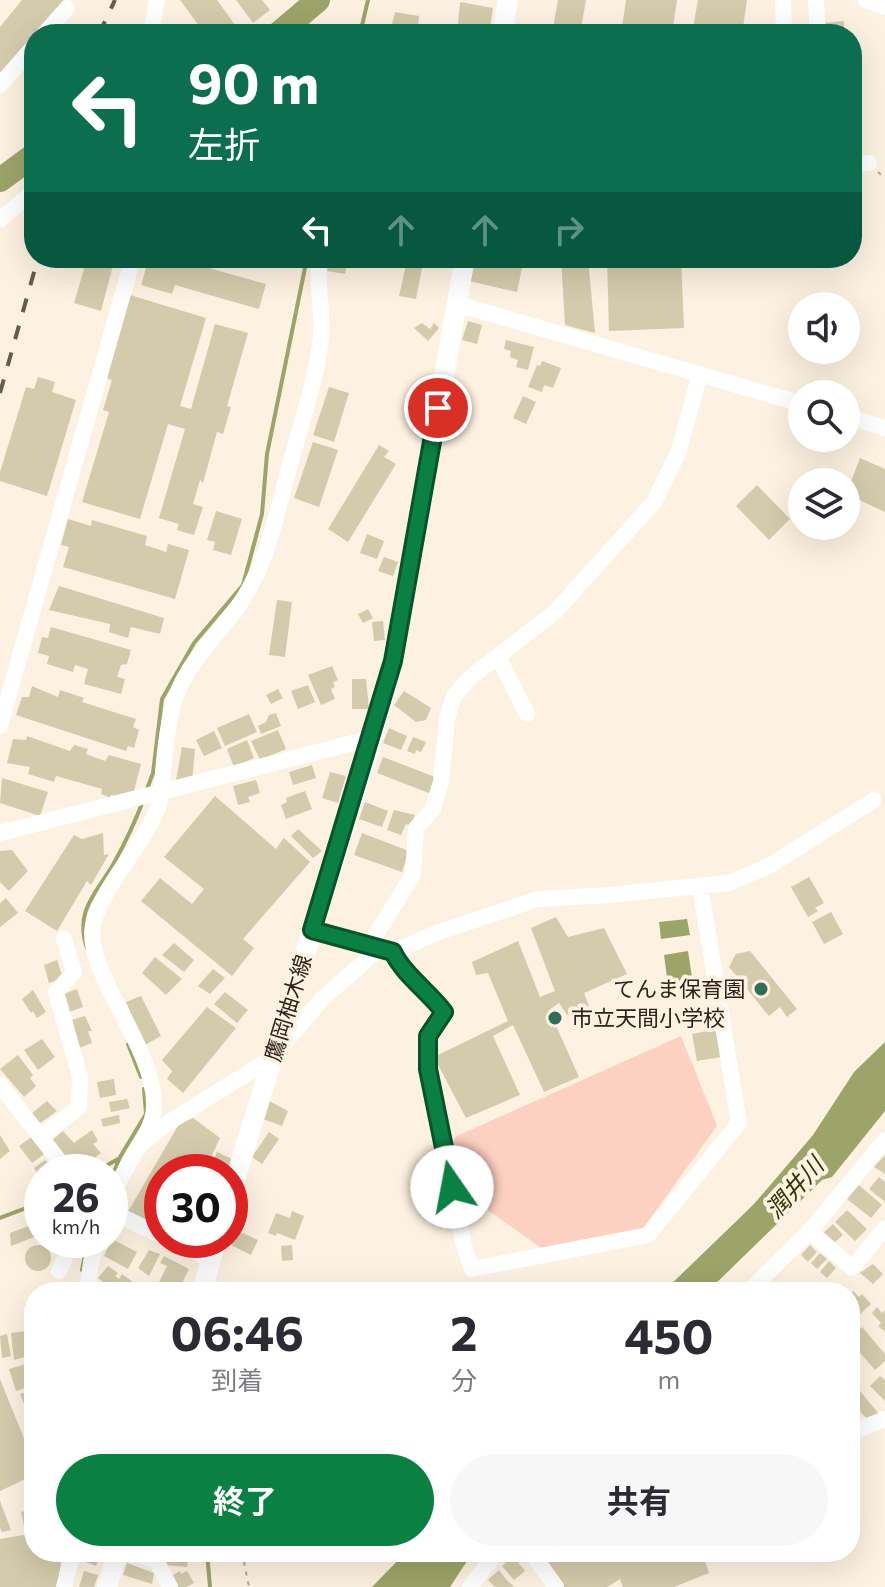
<!DOCTYPE html>
<html lang="ja">
<head>
<meta charset="utf-8">
<style>
	:root { --surface:#fff; --page:#f7f7f7; --text:#2b2b33; --muted:#7c7c81; --accent:#0b8043 }
	body { margin:0; font-family:Commissioner,"Noto Sans JP",sans-serif; background:var(--page); color:var(--text); height:100vh; display:flex; flex-direction:column; font-size:30px; white-space:nowrap }
	* { box-sizing:border-box; margin:0 }
	p { font-size:26px; color:var(--muted) }
	.icon { flex:none; width:44px; height:44px; fill:none; stroke:currentColor; stroke-width:2; stroke-linecap:round; stroke-linejoin:round }
	.map { position:relative; flex:1; overflow:hidden }
	.sheet { position:absolute; left:24px; top:1282px; width:836px; height:280px; display:flex; flex-direction:column; background:var(--surface); border-radius:32px; box-shadow:0 8px 32px #0002 }
	.sheet>* { flex:none }
	.hud { position:absolute; left:24px; top:24px; width:838px; height:244px; border-radius:32px; box-shadow:0 8px 32px #0002; background:#0b6e4f; color:#fff; overflow:hidden }
	.tools { position:absolute; left:788px; top:292px; display:grid; gap:16px }
	.tools a { display:grid; place-items:center; width:72px; height:72px; border-radius:50%; background:var(--surface); box-shadow:0 8px 32px #0002; font-size:40px }
	.speed { position:absolute; left:24px; top:1154px; display:flex; gap:16px; font-size:40px; font-weight:700; text-align:center }
	.speed>* { display:grid; place-content:center; width:104px; height:104px; border-radius:50%; background:var(--surface); box-shadow:0 8px 32px #0002; line-height:1 }
	.speed small { font-size:20px; font-weight:400 }
	.speed .limit { border:12px solid #d22; background:#fff; color:#111 }
	.pin { position:absolute; display:grid; place-items:center; width:68px; height:68px; color:#fff; margin:-34px; border:4px solid #fff; border-radius:50%; box-shadow:0 2px 8px #0007 }
	.me { position:absolute; width:88px; margin:-44px; rotate:348deg; stroke-linejoin:round; filter:drop-shadow(0 0 6px #0008) }
	.turn { display:flex; align-items:center; gap:28px; height:168px; padding:0 32px; font-size:36px }
	.turn .icon { width:104px; height:104px; stroke-width:2.5 }
	.turn b { display:block; font-size:56px; line-height:68px }
	.lanes { display:flex; align-items:center; height:76px; padding:0 32px; background:#0003; justify-content:center; gap:40px; direction:ltr }
	.lanes .off { opacity:.35 }
	.eta { display:flex; justify-content:space-evenly; align-items:center; height:136px; text-align:center }
	.eta b { font-size:48px; font-weight:700; line-height:56px }
	.primary-button { display:flex; gap:16px; margin-top:auto; padding:16px 32px }
	.primary-button a { flex:1; height:92px; border-radius:48px; background:var(--accent); color:#fff; font-size:32px; font-weight:700; line-height:92px; text-align:center }
	.primary-button a+a { background:var(--page); color:var(--text) }
	.map>svg:first-child { display:block }
	.green { fill:#fcd1c1 }
	.water { fill:#9da469 }
	.lines { fill:none; stroke-linecap:round; stroke-linejoin:round }
	.stream { stroke:#9da469; stroke-width:4 }
	.river { stroke:#9da469; stroke-width:24 }
	.building { fill:#d3cbac }
	.path { stroke:#afa597; stroke-width:2; stroke-dasharray:4 6; stroke-linecap:butt }
	.minor { stroke:#fff; stroke-width:16 }
	.major { stroke:#fff; stroke-width:20 }
	.rail { stroke:#645c50; stroke-width:4; stroke-dasharray:14 14; stroke-linecap:butt }
	.route-casing { stroke:#07532c; stroke-width:20 }
	.route { stroke:#0b8043; stroke-width:14 }
	.poi-dot { fill:#316d58; stroke:#fdf1e1; stroke-width:3 }
	.labels { text-anchor:middle; stroke-width:8; stroke-linejoin:round; paint-order:stroke }
	.poi-label { font-size:22px; fill:#2b241a; stroke:#fdf1e1; text-anchor:end }
	.street-label { font-size:22px; fill:#2b241a; stroke:#fdf1e1 }
	.water-label { font-size:24px; font-style:italic; fill:#313504; stroke:#fdf1e1 }
</style>
</head>
<body>
<div class="map">
<svg width="885" height="1587" viewBox="0 0 885 1587">
	<rect width="100%" height="100%" fill="#fdf1e1"/>
	<path class="green" d="M681 1036 717 1126 641 1231 544 1250 460 1190 450 1145 457 1136Z"/>
	<path class="water" d="M687 919 690 935 661 939 659 922Z
		M688 951 695 997 670 1000 664 955Z
		M885 1042V1111L832 1177 822 1180 707 1292H663L754 1204 813 1135 854 1072Z
		M406 1552H473L450 1587H372Z"/>
	<g class="lines">
		<path class="stream" d="M360 34 368 0
			M147 789 153 773 162 699 194 643 243 585 262 514 267 454 307 258
			M87 948C74 910 97 893 114 863 125 843 135 822 143 801
			M128 1044 141 1077
			M95 1172 118 1159
			M110 1183 120 1157 146 1114 144 1089
			M0 1218 42 1202
			M82 1270 88 1240
			M207 1552 210 1587"/>
		<path class="river" d="M278 34 318 0
			M0 180 34 155"/>
	</g>
	<path class="building" d="M22 0H64L0 77V27Z
		M180 0H217L238 29 231 34H205Z
		M236 0H262L270 10 253 23Z
		M558 0H586L580 34H552Z
		M626 0H677L672 34H621Z
		M698 0H747L742 34H692Z
		M460 2 493 8 489 34H457Z
		M395 12 419 16 418 27 442 34H400L401 30 391 28Z
		M844 21V34H825L824 23Z
		M76 258H115L101 311 74 303 84 269 75 264Z
		M149 258H173L266 284 259 309 175 285 172 294 141 285Z
		M330 258H348L345 274 327 271Z
		M474 258H524L517 292 469 281Z
		M561 258H588L595 333 565 325Z
		M607 258H681L684 328 609 331Z
		M406 265 422 268 416 299 399 296Z
		M130 295 206 318 180 406 191 409 215 324 248 333 227 406 231 407 223 434 217 432 203 483 200 480 193 504 203 507 194 535 177 530 179 524 159 518 185 429 168 424 140 519 82 502 109 412 103 410 112 380 106 378Z
		M468 321 482 325 477 344 462 340Z
		M422 323 430 329 434 323 439 328 428 341 414 328Z
		M506 340 534 347 528 370 516 367 518 360 510 357 511 351 504 349Z
		M542 361 561 368 553 388 544 385 542 392 528 387 537 365 540 366Z
		M38 377 55 382 52 392 76 400 47 496 0 481V472L26 387 34 389Z
		M329 387 349 393 334 442 313 435Z
		M523 396 536 402 526 424 513 418Z
		M313 442 338 450 319 507 294 498Z
		M379 445 389 451 384 457 396 464 348 542 328 529Z
		M860 458 885 469V512L846 494Z
		M757 485 790 519 769 540 736 506Z
		M216 511 242 519 231 555 213 550 215 542 207 540Z
		M68 519 91 526 92 520 147 536 145 545 166 552 168 544 189 550 175 599 63 567 69 547 61 545Z
		M367 534 384 541 377 559 360 553Z
		M384 557 398 562 393 576 378 571Z
		M59 586 164 618 160 634 131 627 128 638 109 632 110 624 49 610Z
		M277 600 292 602 285 657 269 655Z
		M368 609 373 618 363 623 358 614Z
		M383 621 385 640 374 641 372 622Z
		M51 627 131 650 127 664 121 665 117 677 125 679 121 694 84 684 88 669 75 665 73 672 47 664 49 656 38 653 42 637 48 638Z
		M332 666 338 680 333 682 335 687 331 689 335 699 321 705 308 675Z
		M352 679H366L369 709H352Z
		M308 685 315 702 298 709 291 691Z
		M32 686 58 697 60 690 84 698 82 702 136 719 133 727 139 730 134 748 128 746 126 751 16 715 22 697H29Z
		M278 689 283 698 271 704 266 695Z
		M404 691 431 708 426 720 416 722 394 705Z
		M276 713 281 726 261 734 258 726 266 722 269 715Z
		M249 714 257 732 225 746 217 728Z
		M389 728 407 736 401 750 383 743Z
		M278 730 286 749 260 760 251 741Z
		M214 731 222 748 204 756 196 740Z
		M27 736 70 751 74 745 88 749 86 754 105 761 109 755 141 764 134 791 117 796 111 795V798L101 794 102 789 56 776 54 782 28 774 30 767 7 763 13 739 26 740Z
		M413 737 426 742 421 752 416 750 415 754 407 751Z
		M247 740 254 758 234 767 227 749Z
		M182 747 195 749 192 783 176 780Z
		M383 757 435 777 429 793 377 773Z
		M312 765 316 778 293 785 289 772Z
		M330 772 346 776 338 803 322 798Z
		M2 778 48 792 40 816 0 803Z
		M256 780 260 793 248 797 250 802 238 805 233 786Z
		M305 791 312 809 286 819 281 805 287 802 286 798Z
		M215 796 276 849 284 838 310 862 243 939 254 948 232 976 141 901 160 878 192 904 204 889 164 857Z
		M365 802 388 811 382 827 359 819Z
		M394 810 415 815 411 826 406 824 401 835 387 830Z
		M298 829 322 851 313 858 291 836Z
		M103 833 104 855 109 854 91 885 87 881 57 931 25 911 74 835 82 839Z
		M362 833 409 851 402 872 354 855Z
		M12 850 28 871 9 891 0 882V851Z
		M809 877 824 903 815 908 818 911 808 917 791 887Z
		M6 898 18 913 0 927V903Z
		M831 912 843 934 824 944 812 922Z
		M556 917 568 937 604 928 627 974 584 993 589 1006 567 1015 559 1003 549 1010 579 1077 544 1092 513 1025 493 1036 520 1095 466 1118 434 1057 508 1021 488 973 476 975 472 962 518 941 540 997 555 991 531 928Z
		M174 943 194 960 184 972 162 955Z
		M750 951 797 1009 787 1017 780 1007 769 1016 729 967 736 954Z
		M155 957 182 979 166 995 142 973Z
		M57 960 63 978 49 983 44 965Z
		M213 969 225 978 210 994 198 986Z
		M77 989 83 1007 69 1012 64 994Z
		M33 990 46 1012 37 1018 33 1011 31 1013 22 999Z
		M225 992 248 1010 237 1023 214 1004Z
		M141 996 161 1036 145 1045 126 1002Z
		M207 1007 236 1028 183 1093 167 1079 172 1071 162 1060Z
		M85 1016 92 1031H88L92 1043 79 1048 72 1020Z
		M716 1029 721 1057 697 1061 692 1034Z
		M42 1039 55 1057 38 1070 24 1050Z
		M18 1055 33 1075 30 1078 36 1086 24 1097 0 1069Z
		M114 1079 116 1095 100 1098 97 1082Z
		M127 1099 130 1108 111 1112 109 1102Z
		M47 1101 57 1111 39 1124 31 1114Z
		M269 1101 288 1111 282 1126 263 1119Z
		M119 1115 120 1123 103 1127 101 1119Z
		M193 1118 220 1138 204 1172H162V1240H206L201 1261 122 1222 179 1124Z
		M92 1130 98 1141 93 1144 101 1153 76 1172 50 1142 63 1131 74 1143Z
		M269 1132 279 1139 262 1164 252 1157Z
		M0 1135 10 1151 0 1159Z
		M33 1136 44 1154 32 1163 19 1146Z
		M217 1152 232 1159 226 1172H209Z
		M885 1155V1174L874 1167Z
		M45 1160 58 1172H42V1182L34 1168Z
		M879 1177 885 1182V1202L869 1189Z
		M859 1185 882 1205 871 1218 847 1199Z
		M847 1210 867 1229 855 1241 835 1222Z
		M292 1211 304 1216 295 1240 277 1233 276 1236 268 1233 276 1213 290 1218Z
		M42 1221V1234L11 1246 10 1233Z
		M833 1224 843 1235 833 1244 822 1234Z
		M238 1231 258 1240 251 1255 231 1245Z
		M112 1239 137 1252 128 1269 104 1256Z
		M292 1245 293 1260 282 1261 281 1246Z
		M810 1245 817 1252 808 1262 801 1255Z
		M25 1258a13 13 0 1 1 26 0a13 13 0 1 1-26 0Z
		M149 1250 160 1254 149 1276 138 1268Z
		M820 1253 827 1259 817 1269 811 1263Z
		M164 1256 189 1269 178 1291 159 1282 167 1266 160 1263Z
		M829 1261 836 1268 827 1278 820 1272Z
		M873 1264 883 1274 873 1284 860 1273Z
		M108 1266 118 1273 115 1276 119 1279 122 1274 133 1282 126 1292H117L98 1278Z
		M853 1291 859 1297 862 1294 871 1304 858 1316 850 1308V1293Z
		M25 1304 34 1305V1326H26Z
		M877 1307 882 1313 885 1310V1332L878 1326 881 1323 872 1313Z
		M862 1327 885 1354V1361L875 1370 850 1341V1337Z
		M34 1330V1351H28L29 1356 14 1360 11 1333Z
		M7 1334 11 1356 2 1358 0 1336Z
		M26 1364 32 1386 16 1391 9 1369Z
		M880 1376 885 1380V1401L870 1386Z
		M0 1379 34 1463V1475L0 1491Z
		M32 1390 34 1394V1430L20 1394Z
		M860 1391 879 1414 870 1422 850 1401Z
		M0 1501 11 1530 2 1532 0 1528Z
		M34 1509V1523L24 1526 21 1512Z
		M34 1533V1552H62L58 1587H0V1539Z
		M80 1552H101L96 1566 77 1559Z
		M537 1552H702L709 1573 674 1587H623L620 1579 607 1587H563Z
		M734 1552H759L739 1561Z
		M167 1556H185L188 1560 187 1567 165 1565Z
		M513 1556 525 1571 514 1580 502 1566Z
		M127 1563 154 1573 152 1584 123 1575Z
		M499 1570 505 1578 514 1587H495L488 1580Z
		M84 1571 98 1575 94 1587H79Z
		M180 1571 181 1574 187 1571 194 1583 186 1587H177L171 1576Z"/>
	<g class="lines">
		<path class="path" d="M878 172 885 179
			M242 1552 249 1587"/>
		<path class="minor" d="M783 0 784 34
			M816 0 818 34
			M866 0 885 7
			M44 34 67 8
			M151 34 157 0
			M0 85 34 46
			M852 164 869 163
			M0 220 34 191
			M457 304 802 404
			M846 416 885 428
			M498 657 527 714
			M0 726 133 258
			M0 833 372 738
			M312 930 393 952 436 933 538 899 609 895 729 883 769 866 874 800
			M369 945 413 875 416 828 433 809 441 782 447 719 454 696 472 676 555 612 654 502 678 453 700 374
			M393 952C404 975 428 991 444 1012L428 1036V1069L464 1246 472 1269 648 1235 739 1123 700 886
			M0 1085 68 1172
			M42 1136 79 1107 80 1077 56 992 74 972 64 939
			M145 1141 168 1123 273 1057 322 999 380 948
			M110 1205C114 1194 118 1182 124 1172 134 1152 154 1129 154 1106 156 1048 83 971 93 925 100 891 139 849 155 815 163 798 162 780 164 762 166 740 169 717 176 696 194 649 233 624 253 581 270 548 278 508 288 472 300 427 316 382 321 337 324 311 315 284 320 258
			M110 1211 162 1236
			M810 1231 852 1268 885 1228
			M171 1240 210 1259
			M59 1271 73 1240
			M87 1292 91 1262 98 1240
			M748 1292 810 1231 885 1140
			M850 1429H860L885 1419
			M122 1552 156 1560 170 1587
			M531 1552 556 1587
			M64 1587 73 1552
			M470 1587 497 1552"/>
		<path class="major" d="M502 34 508 0
			M230 1196 372 738 393 661 465 258
			M202 1292 216 1240
			M107 1587 118 1552"/>
		<path class="rail" d="M99 34 115 0
			M0 393 38 258"/>
	</g>
	<g class="lines">
		<defs>
			<path id="route" d="M438 408 393 661 312 930 393 952C404 975 428 991 444 1012L428 1036V1069L452 1187"/>
		</defs>
		<use href="#route" class="route-casing"/>
		<use href="#route" class="route"/>
	</g>
	<g class="poi-dot">
		<circle cx="761" cy="989" r="8"/>
		<circle cx="555" cy="1018" r="8"/>
	</g>
	<g class="labels">
		<g class="poi-label">
			<text x="745" y="997">てんま保育園</text>
			<text x="571" y="1026" text-anchor="start">市立天間小学校</text>
		</g>
		<g class="street-label">
			<text transform="translate(288 1008) rotate(-73)" y="8">鷹岡柚木線</text>
		</g>
		<g class="water-label">
			<text transform="translate(795 1188) rotate(-48)" y="8">潤井川</text>
		</g>
	</g>
</svg>
<div class="tools">
<a><svg class="icon" aria-label="sound" viewBox="0 0 24 24"><path d="M4 9h4l5-4v14l-5-4H4zM17 9q2 3 0 6"/></svg></a>
<a><svg class="icon" aria-label="search" viewBox="0 0 24 24"><circle cx="10" cy="10" r="6"/><path d="M15 15l6 6"/></svg></a>
<a><svg class="icon" aria-label="layers" viewBox="0 0 24 24"><path d="M12 4l9 5-9 5-9-5zM3 14l9 5 9-5"/></svg></a>
</div>
<div class="speed"><div>26<small>km/h</small></div><div class="limit">30</div></div>
<div class="pin" style="left:438px;top:408px;background:#d93025"><svg class="icon" aria-label="arrive" viewBox="0 0 24 24"><path d="M6 21V4h12l-3 4 3 4H6"/></svg></div>
<svg class="me" style="left:452px;top:1187px" viewBox="-20 -20 40 40"><circle r="19" fill="#fff"/><path d="M0-13L10 11 0 6-10 11z" fill="#0b8043"/></svg>
<div class="hud">
<div class="turn"><svg class="icon" aria-label="left" viewBox="0 0 24 24"><path d="M17 20v-9H6M10 6l-5 5 5 5"/></svg><div><b>90 m</b>左折</div></div>
<div class="lanes"><svg class="icon" aria-label="left" viewBox="0 0 24 24"><path d="M17 20v-9H6M10 6l-5 5 5 5"/></svg><svg class="icon off" aria-label="ahead" viewBox="0 0 24 24"><path d="M12 20V5M6 11l6-6 6 6"/></svg><svg class="icon off" aria-label="ahead" viewBox="0 0 24 24"><path d="M12 20V5M6 11l6-6 6 6"/></svg><svg class="icon off" aria-label="right" viewBox="0 0 24 24"><path d="M7 20v-9h11M14 6l5 5-5 5"/></svg></div>
</div>
<section class="sheet">
<div class="eta">
<div><b>06:46</b><p>到着</p></div>
<div><b>2</b><p>分</p></div>
<div><b>450</b><p>m</p></div>
</div>
<div class="primary-button"><a>終了</a><a>共有</a></div>
</section>
</div>
</body>
</html>
